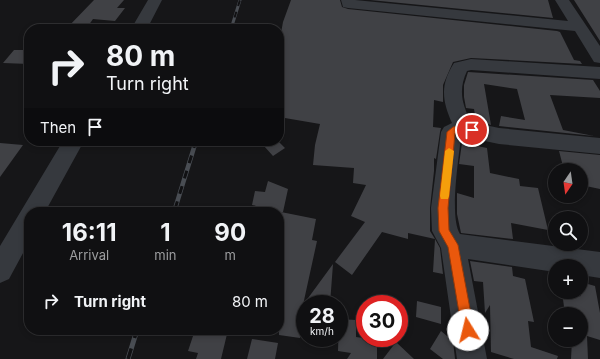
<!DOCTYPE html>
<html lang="en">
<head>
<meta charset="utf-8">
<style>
	:root { --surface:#101012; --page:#1e1e20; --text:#f1f3f6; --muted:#9c9d9f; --line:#303032 }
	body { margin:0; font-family:Inter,sans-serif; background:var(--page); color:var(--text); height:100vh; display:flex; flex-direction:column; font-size:15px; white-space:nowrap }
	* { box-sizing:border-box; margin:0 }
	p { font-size:13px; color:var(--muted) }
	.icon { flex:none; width:22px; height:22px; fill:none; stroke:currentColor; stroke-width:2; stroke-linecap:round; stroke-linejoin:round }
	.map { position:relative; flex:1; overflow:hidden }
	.panel { position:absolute; left:24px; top:207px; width:260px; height:128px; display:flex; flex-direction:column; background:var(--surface); border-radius:16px; box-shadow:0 2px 6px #0003,0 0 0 1px var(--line) }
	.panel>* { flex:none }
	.hud { position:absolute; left:24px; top:24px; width:260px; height:122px; border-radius:16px; box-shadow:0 2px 6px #0003,0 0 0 1px var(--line); background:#101012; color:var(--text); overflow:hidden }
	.needle { width:26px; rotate:193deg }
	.controls { position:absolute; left:548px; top:163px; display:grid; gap:8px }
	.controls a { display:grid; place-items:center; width:40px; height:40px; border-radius:50%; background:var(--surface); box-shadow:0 2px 6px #0003,0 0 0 1px var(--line); font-size:20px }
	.speed { position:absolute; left:296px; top:295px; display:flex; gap:8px; font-size:20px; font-weight:700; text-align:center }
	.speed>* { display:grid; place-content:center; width:52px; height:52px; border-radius:50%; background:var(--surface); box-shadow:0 2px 6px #0003,0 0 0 1px var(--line); line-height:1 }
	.speed small { font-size:10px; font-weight:400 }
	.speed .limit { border:6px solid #d22; background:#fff; color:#111 }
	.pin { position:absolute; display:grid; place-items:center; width:34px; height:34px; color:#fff; margin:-17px; border:2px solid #fff; border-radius:50%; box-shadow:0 1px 4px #0007 }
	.me { position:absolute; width:44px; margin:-22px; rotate:351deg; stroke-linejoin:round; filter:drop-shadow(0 0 3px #0008) }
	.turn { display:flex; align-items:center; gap:14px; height:84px; padding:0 16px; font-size:18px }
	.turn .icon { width:52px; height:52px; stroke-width:2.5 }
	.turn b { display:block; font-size:28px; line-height:34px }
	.then { display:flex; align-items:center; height:38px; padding:0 16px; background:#0003; gap:8px; font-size:15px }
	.eta { display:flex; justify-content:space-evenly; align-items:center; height:68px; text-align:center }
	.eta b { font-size:24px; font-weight:700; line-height:28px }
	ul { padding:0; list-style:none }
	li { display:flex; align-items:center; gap:12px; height:52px; padding:0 16px }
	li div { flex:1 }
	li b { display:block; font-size:15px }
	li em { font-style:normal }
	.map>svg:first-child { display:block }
	.building { fill:#404145 }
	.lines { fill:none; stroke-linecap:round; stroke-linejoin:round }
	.minor { fill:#36393e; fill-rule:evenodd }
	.rail-far2-casing { stroke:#494d53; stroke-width:3 }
	.rail-far1-casing { stroke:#494d53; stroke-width:4.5 }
	.rail-casing { stroke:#494d53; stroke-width:5 }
	.rail-far2 { stroke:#111113; stroke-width:2; stroke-dasharray:6; stroke-linecap:butt }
	.rail-far1 { stroke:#111113; stroke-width:3; stroke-dasharray:8; stroke-linecap:butt }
	.rail { stroke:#111113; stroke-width:3.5; stroke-dasharray:11; stroke-linecap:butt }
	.route { fill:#ea580c; stroke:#983908 }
	.slow { fill:#f59e0b }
</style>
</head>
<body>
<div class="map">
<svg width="600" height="359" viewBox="0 0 600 359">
	<rect width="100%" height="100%" fill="#161618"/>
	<path class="building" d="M94 0H124L117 8H125L115 21 93 19 86 29H66Z
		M291 0H340L342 7 348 9 557 31 560 32 574 60 580 61 582 64 471 58 453 62 443 85V102L434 100 433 127 441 128 440 132 436 159 434 158V171L430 208V231L435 239 408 233V239L382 232 352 275 335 262 365 222 351 216 366 185 353 183 354 168 313 165 315 145 320 124 279 117V44L283 22Z
		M370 0H548L553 18Z
		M574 0H600V41Z
		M14 50H29V64L3 63Z
		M468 72 593 80 600 91V98L550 95 563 130 594 136 499 126 501 116 525 120 517 89 484 84 491 125 476 121 474 109 466 108 464 97V85Z
		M272 141H278L285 148 273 156 264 146Z
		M0 143 23 145 0 177Z
		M462 143 487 148 490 173 519 179 520 186 538 188 548 230 511 223 513 239 461 233 457 214V193L474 198V166L459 164Z
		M559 151 600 155V189L581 185V170H564Z
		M268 181 288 189 283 212H281L316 219 312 240 317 241 303 305 333 264 330 304H305V315L300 338 279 335V212H265L266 208 252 205 255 191 265 192Z
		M435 239 440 248 443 274 433 272Z
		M470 261 512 267 513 276 525 279 534 322 528 321 531 347 558 356 557 359H514L491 352 490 305 485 313 483 282 474 281Z
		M581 282 595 286 600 313V340L587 336 588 359H571L572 340H581V314H565L562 292H575L576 297 581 296Z
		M417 301 441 307V324L416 317Z
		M339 319 356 320V337L377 340V359H347L351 353 338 351Z
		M195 330H228L221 359H196L198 353 188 351Z
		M441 331 453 341 455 359H443L430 349Z
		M252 339 278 343 275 359H247Z
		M396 342 414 359H383Z"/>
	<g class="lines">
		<path class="minor" d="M148 0H162L147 29H131Z
			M341 0H355L568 21 555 0H569L600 46V63L594 62 575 31 348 8 343 7Z
			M471 59 600 67V79L471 70 467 71C458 90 462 104 471 122L499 128 600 138V154L499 144 461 136C459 158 449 217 460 234L600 252V278L581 275V266H555V272L468 259 487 359H457L441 248 432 231 431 208 441 132 444 127 452 123C442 100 440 85 454 63Z
			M63 141H84L45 212H29V242L9 279 0 283V246Z"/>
		<defs>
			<path id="rail-far2" d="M231 29 240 0"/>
			<path id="rail-far1" d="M175 209 196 141"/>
			<path id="rail" d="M174 212 175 208
				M128 359 137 330"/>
		</defs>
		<use href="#rail-far2" class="rail-far2-casing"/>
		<use href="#rail-far1" class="rail-far1-casing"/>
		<use href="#rail" class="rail-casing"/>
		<use href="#rail-far2" class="rail-far2"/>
		<use href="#rail-far1" class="rail-far1"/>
		<use href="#rail" class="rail"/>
	</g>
	<path class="route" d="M464 125 475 128 476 130 472 133 464 131 455 133 448 208 449 230 458 245 474 330 472 334 468 336 464 334 462 330 448 247 439 231 438 208 447 132 453 127Z"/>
	<path class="slow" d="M449 148 454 151 449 196 448 199H441L440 196 445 151Z"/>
</svg>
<div class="controls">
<a><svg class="needle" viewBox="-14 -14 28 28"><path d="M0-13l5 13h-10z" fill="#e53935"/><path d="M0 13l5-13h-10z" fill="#9c9d9f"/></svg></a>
<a><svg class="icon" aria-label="search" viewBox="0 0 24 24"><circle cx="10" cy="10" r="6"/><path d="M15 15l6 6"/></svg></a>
<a>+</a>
<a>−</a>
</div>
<div class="speed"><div>28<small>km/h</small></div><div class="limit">30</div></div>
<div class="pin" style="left:472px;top:130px;background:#d93025"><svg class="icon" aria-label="arrive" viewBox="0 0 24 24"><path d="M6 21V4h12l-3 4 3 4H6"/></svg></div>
<svg class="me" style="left:468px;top:330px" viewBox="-20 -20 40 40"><circle r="19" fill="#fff"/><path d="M0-13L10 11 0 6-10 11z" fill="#ea580c"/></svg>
<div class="hud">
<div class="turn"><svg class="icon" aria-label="right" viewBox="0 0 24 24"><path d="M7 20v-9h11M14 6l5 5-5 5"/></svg><div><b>80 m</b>Turn right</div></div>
<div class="then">Then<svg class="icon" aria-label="arrive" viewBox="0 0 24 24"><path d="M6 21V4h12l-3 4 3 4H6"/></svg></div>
</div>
<section class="panel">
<div class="eta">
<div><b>16:11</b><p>Arrival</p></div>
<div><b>1</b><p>min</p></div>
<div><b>90</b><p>m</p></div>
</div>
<ul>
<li><svg class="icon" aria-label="right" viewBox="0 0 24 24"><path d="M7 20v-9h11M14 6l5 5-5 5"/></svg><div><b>Turn right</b></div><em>80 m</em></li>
</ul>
</section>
</div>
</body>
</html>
